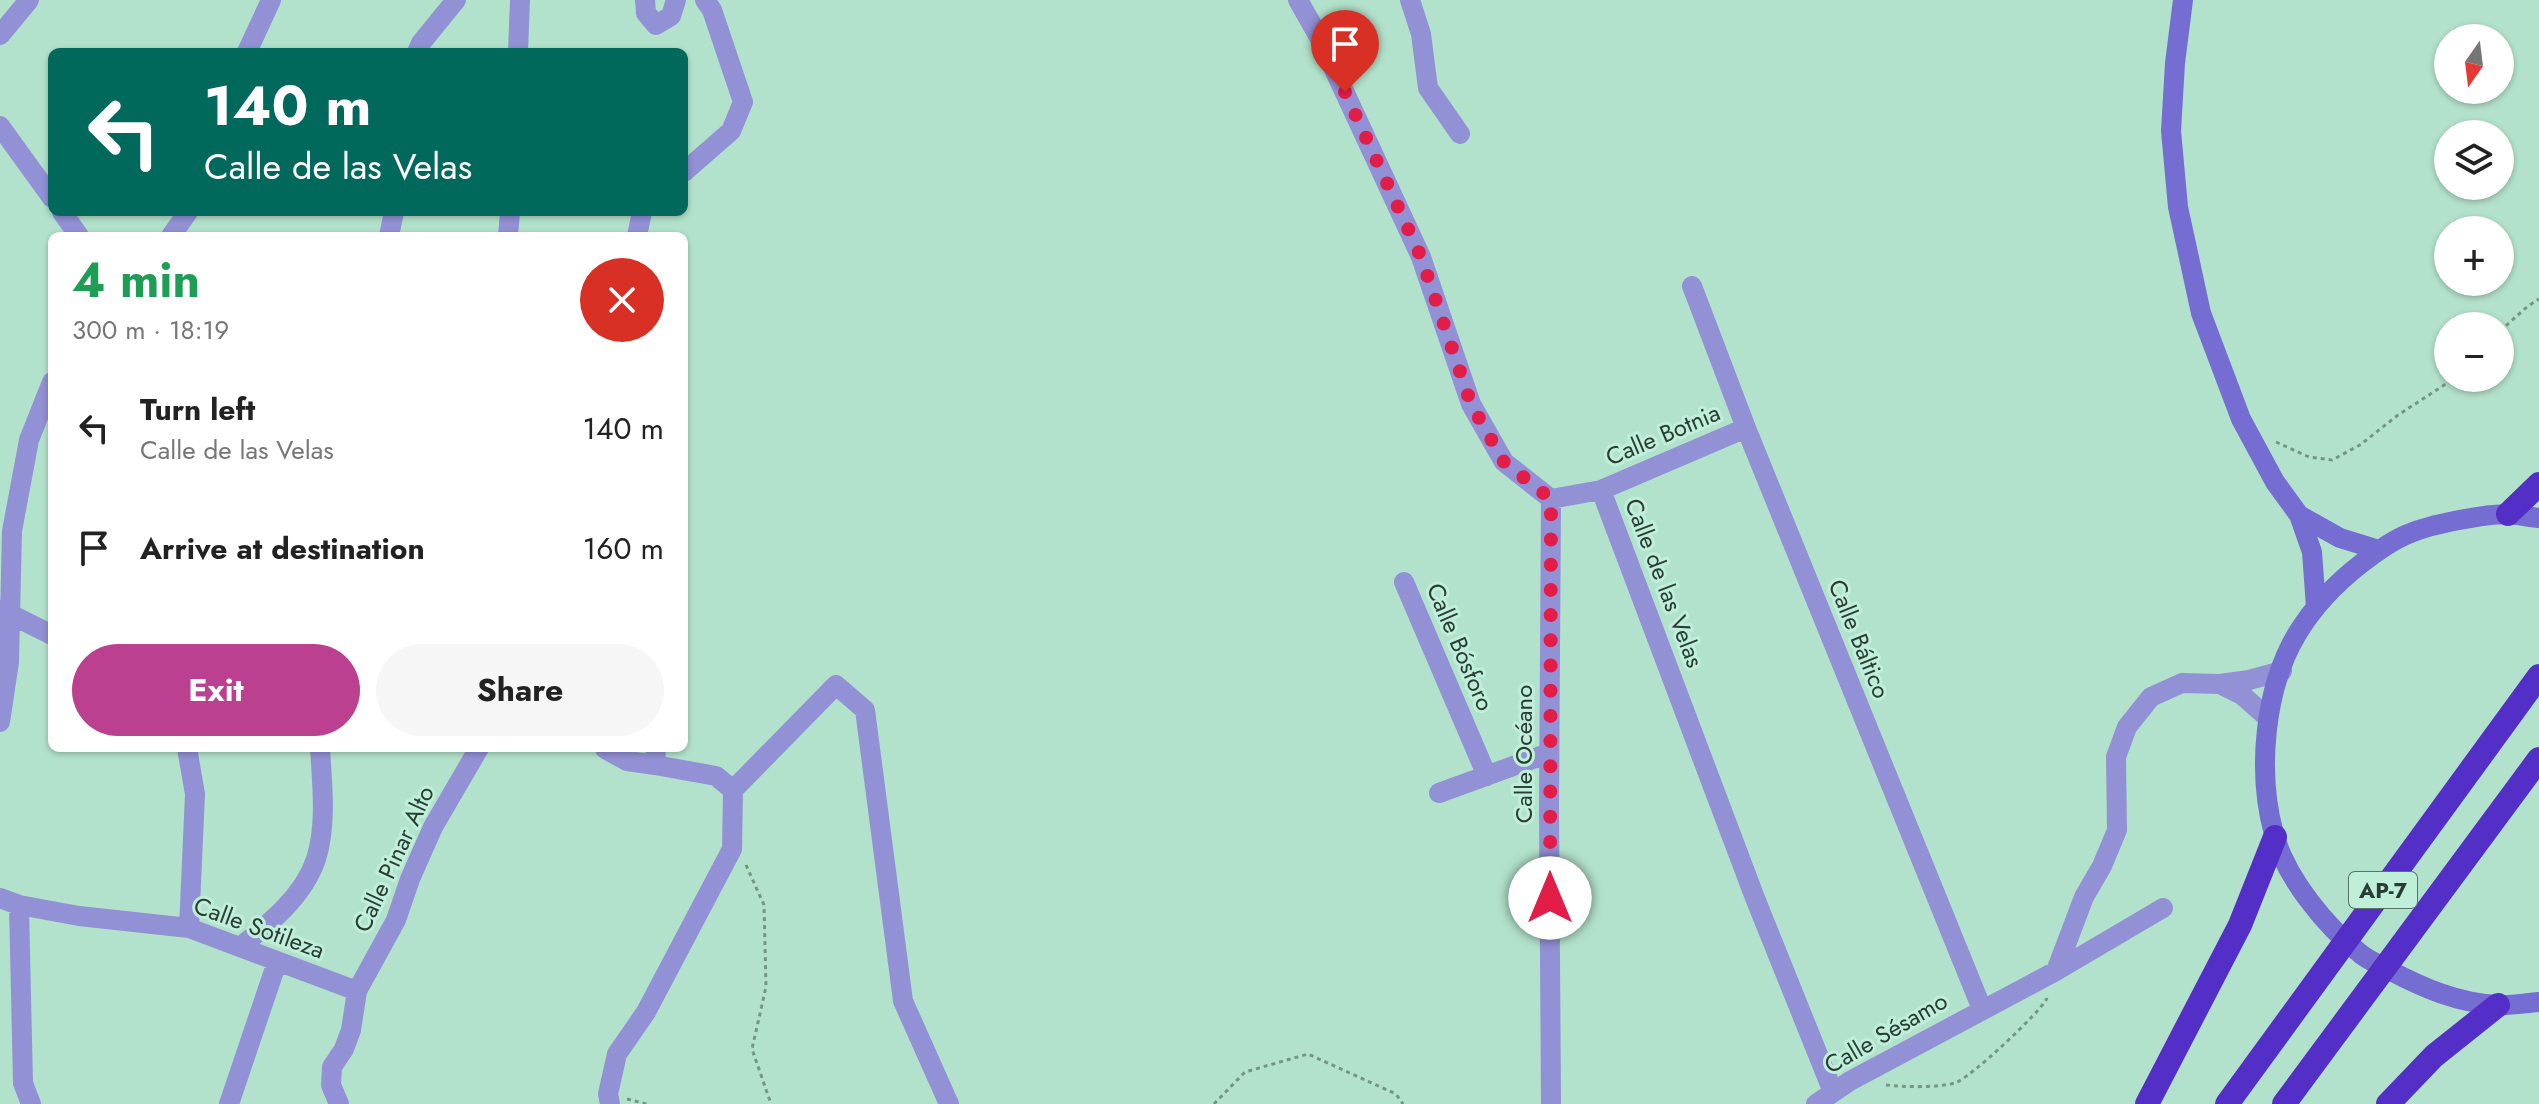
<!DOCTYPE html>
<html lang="en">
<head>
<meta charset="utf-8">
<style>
	:root { --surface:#fff; --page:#f6f6f6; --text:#222; --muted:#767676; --accent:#bc4090 }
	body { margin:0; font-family:Jost,sans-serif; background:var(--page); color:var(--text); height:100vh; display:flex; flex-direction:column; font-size:30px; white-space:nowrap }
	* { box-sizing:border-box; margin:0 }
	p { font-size:26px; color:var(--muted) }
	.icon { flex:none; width:44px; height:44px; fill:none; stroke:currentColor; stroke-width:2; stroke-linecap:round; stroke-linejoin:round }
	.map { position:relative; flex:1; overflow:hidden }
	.details { position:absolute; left:48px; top:232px; width:640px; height:520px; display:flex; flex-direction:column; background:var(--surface); border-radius:12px; box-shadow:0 2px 6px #0004 }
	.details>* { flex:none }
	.guide { position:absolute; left:48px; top:48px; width:640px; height:168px; border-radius:12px; box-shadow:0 2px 6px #0004; background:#00695c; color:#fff; overflow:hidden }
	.needle { width:52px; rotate:194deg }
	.controls { position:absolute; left:2434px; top:24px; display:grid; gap:16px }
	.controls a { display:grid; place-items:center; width:80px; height:80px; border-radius:50%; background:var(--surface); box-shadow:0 2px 6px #0004; font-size:40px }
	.pin { position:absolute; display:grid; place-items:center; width:68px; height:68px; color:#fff; margin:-82px -34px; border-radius:50% 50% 50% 0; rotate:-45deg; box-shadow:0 0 8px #0007 }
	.pin .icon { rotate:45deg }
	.me { position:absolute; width:88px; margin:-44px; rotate:0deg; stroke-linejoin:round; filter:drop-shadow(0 0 6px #0008) }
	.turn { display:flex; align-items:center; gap:28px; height:168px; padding:0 24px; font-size:36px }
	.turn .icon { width:104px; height:104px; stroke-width:2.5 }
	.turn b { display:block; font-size:56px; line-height:68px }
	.round { display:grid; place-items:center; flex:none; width:84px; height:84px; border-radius:42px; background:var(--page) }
	.headline { display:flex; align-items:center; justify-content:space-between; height:136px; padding:0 24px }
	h1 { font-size:48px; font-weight:700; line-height:60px; color:#1e9e55 }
	.cta { display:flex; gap:16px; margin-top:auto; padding:16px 24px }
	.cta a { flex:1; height:92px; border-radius:48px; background:var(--accent); color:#fff; font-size:32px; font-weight:700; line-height:92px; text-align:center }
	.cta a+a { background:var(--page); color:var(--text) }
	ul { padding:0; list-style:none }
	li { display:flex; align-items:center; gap:24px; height:120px; padding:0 24px }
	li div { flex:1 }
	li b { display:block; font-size:30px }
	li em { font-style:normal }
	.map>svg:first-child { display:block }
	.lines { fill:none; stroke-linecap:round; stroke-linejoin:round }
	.path { stroke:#749686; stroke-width:3; stroke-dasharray:4 4; stroke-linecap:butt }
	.minor { stroke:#9391d5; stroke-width:20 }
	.secondary { stroke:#756dd1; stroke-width:20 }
	.motorway { stroke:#532ec7; stroke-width:24 }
	.route { stroke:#e11d48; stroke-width:14; stroke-dasharray:0 25.2 }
	.labels { text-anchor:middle; stroke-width:6; stroke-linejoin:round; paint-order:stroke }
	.shield { fill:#c0efd9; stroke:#577266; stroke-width:2 }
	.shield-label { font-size:22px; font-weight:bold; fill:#2a3d34 }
	.street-label { font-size:24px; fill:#2a3d34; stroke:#c0efd9 }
</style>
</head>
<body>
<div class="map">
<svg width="2539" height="1104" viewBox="0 0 2539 1104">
	<rect width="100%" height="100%" fill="#b3e2cc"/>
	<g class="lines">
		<path class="path" d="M2500 331 2528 306 2539 299
			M2276 442 2309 457 2332 460 2360 445 2398 415 2455 378
			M746 865 764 905 766 987 752 1049 771 1104
			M1886 1085C1905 1087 1936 1088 1955 1083 1969 1079 2041 1012 2047 998
			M627 1099 647 1104
			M1214 1104 1245 1072 1308 1054 1396 1094 1403 1104"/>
		<path class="minor" d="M645 0 646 13 656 25 671 16 676 0
			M1298 0 1319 37 1421 257 1471 404 1504 462 1551 499 1601 490 1746 428
			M1410 0 1421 34 1428 88 1460 134
			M0 35 29 0
			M247 52 271 0
			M417 52 421 43 456 0
			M518 52 520 0
			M0 126 52 198
			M684 172 731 131 743 102 712 10 705 0
			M62 212 79 236
			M171 236 188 212
			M389 236 394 212
			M508 236 510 212
			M637 236 642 212
			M1692 286 1746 428 1982 1009
			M1601 490 1755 898 1833 1092
			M1551 499 1549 810 1551 1104
			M1404 582 1487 776
			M2 610 52 635
			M2220 684 2242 695 2268 718
			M0 722 9 662 12 531 29 440 52 382
			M187 748 195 794 189 928
			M605 749 627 761 655 765
			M733 790 836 685 865 710 903 1001 949 1104
			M1439 793 1549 753
			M0 898 19 905 79 916 189 928 357 991
			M19 905 23 1083 31 1104
			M240 947C269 924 304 896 316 859 327 825 322 783 320 748
			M2056 971 2163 908
			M229 1104 277 962
			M339 1104 331 1085 332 1067 344 1049 351 1030 357 991 396 920 410 879 433 827 479 748
			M610 1104 608 1094 617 1054 646 1012 732 849 733 790 716 776 655 765 656 748
			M1816 1104 1850 1081 2056 971 2084 897 2102 866 2117 830 2116 757 2127 727 2151 697 2182 683 2220 684 2249 680 2282 671"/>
		<path class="secondary" d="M2183 0 2175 63 2171 131 2178 207 2201 313 2241 419 2275 482 2299 515 2312 552 2316 607
			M2299 515 2340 538 2379 550
			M2539 518C2529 517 2519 515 2509 514 2484 514 2431 524 2408 534 2391 541 2376 552 2362 563 2336 583 2314 606 2297 634 2264 689 2257 773 2274 834 2286 878 2326 927 2362 955 2370 961 2380 965 2389 970 2423 988 2458 1003 2497 1005 2511 1006 2525 1003 2539 1002"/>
		<path class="motorway" d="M2508 514 2539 484
			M2147 1104 2240 925 2275 837
			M2227 1104 2539 676
			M2284 1104 2539 759
			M2388 1104 2434 1056 2498 1005"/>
	</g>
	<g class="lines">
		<path class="route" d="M1345 92 1421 257 1471 404 1504 462 1551 499 1550 898"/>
	</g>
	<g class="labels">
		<rect class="shield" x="2349" y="872" width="68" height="36" rx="6"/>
		<g class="shield-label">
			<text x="2383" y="898">AP-7</text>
		</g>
		<g class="street-label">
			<text transform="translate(1663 435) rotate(-23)" y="8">Calle Botnia</text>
			<text transform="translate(1664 583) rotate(69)" y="8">Calle de las Velas</text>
			<text transform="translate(1859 639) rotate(68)" y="8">Calle Báltico</text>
			<text transform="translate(1460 647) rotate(67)" y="8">Calle Bósforo</text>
			<text transform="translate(1524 754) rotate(-90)" y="8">Calle Océano</text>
			<text transform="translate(394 859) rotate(-65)" y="8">Calle Pinar Alto</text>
			<text transform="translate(259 928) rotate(20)" y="8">Calle Sotileza</text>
			<text transform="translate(1886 1033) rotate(-30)" y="8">Calle Sésamo</text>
		</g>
	</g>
</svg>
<div class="controls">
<a><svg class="needle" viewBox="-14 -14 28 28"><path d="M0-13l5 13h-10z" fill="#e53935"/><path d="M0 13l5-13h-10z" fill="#767676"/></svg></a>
<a><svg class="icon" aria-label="layers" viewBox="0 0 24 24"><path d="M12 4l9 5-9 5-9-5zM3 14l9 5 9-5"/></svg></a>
<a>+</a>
<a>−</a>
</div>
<div class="pin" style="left:1345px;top:92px;background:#d93025"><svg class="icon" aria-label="arrive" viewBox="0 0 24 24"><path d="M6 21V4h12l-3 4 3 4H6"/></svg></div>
<svg class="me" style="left:1550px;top:898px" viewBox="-20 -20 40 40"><circle r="19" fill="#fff"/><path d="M0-13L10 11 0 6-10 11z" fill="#e11d48"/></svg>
<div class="guide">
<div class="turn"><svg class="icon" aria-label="left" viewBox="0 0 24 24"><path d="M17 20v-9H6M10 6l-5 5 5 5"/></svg><div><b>140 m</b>Calle de las Velas</div></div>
</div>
<section class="details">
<div class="headline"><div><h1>4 min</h1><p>300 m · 18:19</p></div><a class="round" style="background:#d93025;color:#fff"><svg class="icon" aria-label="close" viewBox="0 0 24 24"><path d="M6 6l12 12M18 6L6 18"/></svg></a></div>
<ul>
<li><svg class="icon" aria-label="left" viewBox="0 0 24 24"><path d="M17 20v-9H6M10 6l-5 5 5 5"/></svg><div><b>Turn left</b><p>Calle de las Velas</p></div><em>140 m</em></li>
<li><svg class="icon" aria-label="arrive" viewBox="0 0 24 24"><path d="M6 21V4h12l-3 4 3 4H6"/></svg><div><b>Arrive at destination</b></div><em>160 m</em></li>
</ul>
<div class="cta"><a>Exit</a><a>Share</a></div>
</section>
</div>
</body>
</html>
